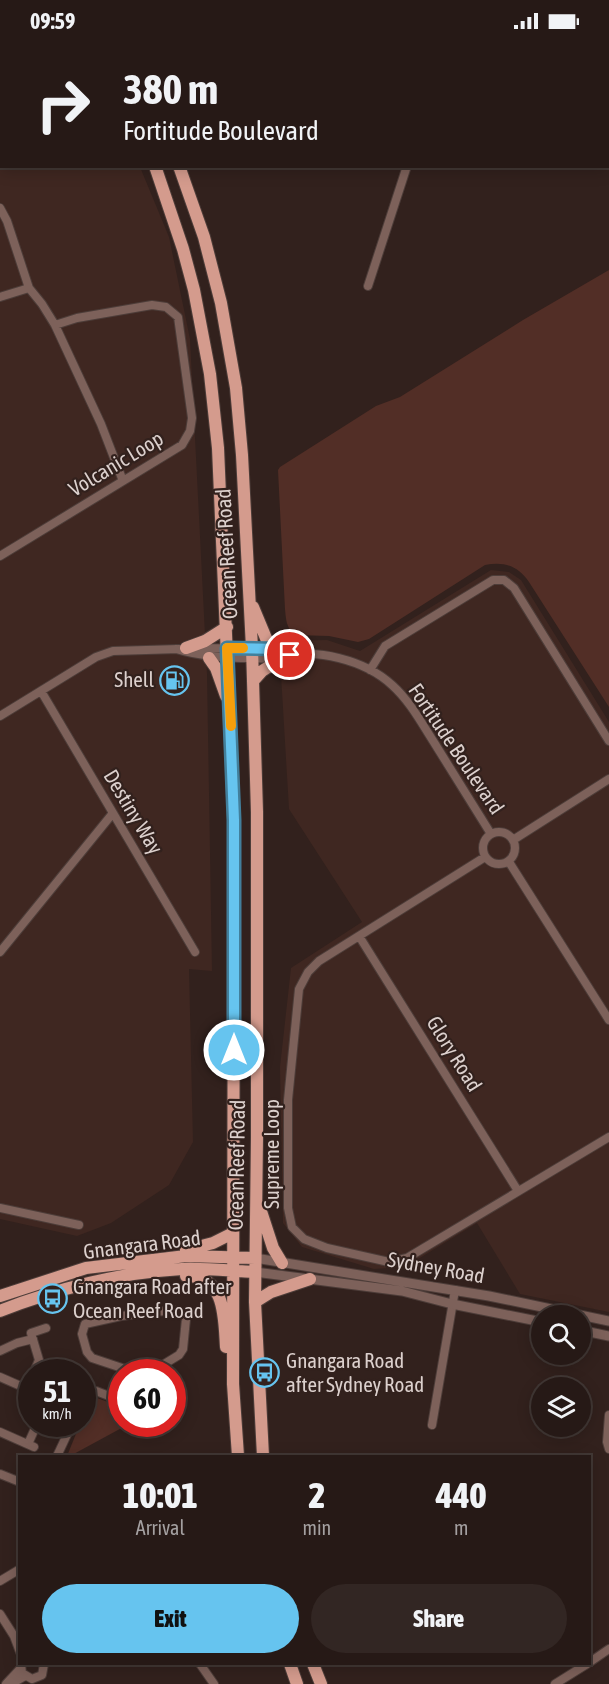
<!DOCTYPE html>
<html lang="en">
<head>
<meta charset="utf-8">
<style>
	:root { --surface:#261916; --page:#322623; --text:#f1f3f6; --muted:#a4a0a1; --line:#423835; --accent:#66c4ef }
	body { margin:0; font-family:"Asap Condensed",sans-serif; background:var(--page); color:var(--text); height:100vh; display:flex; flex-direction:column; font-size:22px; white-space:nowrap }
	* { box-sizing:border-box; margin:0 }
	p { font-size:20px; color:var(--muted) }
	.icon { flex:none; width:33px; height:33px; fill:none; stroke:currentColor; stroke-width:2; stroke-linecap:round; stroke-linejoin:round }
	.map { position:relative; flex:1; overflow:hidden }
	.details { position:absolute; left:18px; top:1413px; width:573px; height:210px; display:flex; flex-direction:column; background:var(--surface); border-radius:0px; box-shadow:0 3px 15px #0003,0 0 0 2px var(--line) }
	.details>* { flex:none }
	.guide { position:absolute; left:0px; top:0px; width:609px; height:126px; box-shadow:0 3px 15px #0003,0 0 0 2px var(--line); background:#261916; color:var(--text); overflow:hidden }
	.fabs { position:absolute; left:531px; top:1263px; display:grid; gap:12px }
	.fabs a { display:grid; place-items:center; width:60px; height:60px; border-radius:50%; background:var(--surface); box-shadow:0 3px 15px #0003,0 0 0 2px var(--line); font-size:30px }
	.speed { position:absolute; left:18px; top:1317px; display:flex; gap:12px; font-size:30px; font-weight:700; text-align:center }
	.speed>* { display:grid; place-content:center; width:78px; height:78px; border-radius:50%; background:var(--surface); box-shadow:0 3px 15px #0003,0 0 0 2px var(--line); line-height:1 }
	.speed small { font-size:15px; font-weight:400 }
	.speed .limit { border:9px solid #d22; background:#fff; color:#111 }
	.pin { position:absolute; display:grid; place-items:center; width:51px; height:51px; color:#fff; margin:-26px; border:3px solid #fff; border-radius:50%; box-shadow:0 2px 6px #0007 }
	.me { position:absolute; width:66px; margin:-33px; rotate:0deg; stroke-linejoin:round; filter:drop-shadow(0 0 4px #0008) }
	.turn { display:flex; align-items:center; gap:21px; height:126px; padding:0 24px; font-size:27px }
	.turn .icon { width:78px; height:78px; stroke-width:2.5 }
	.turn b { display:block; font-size:42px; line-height:51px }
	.eta { display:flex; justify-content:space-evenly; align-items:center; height:102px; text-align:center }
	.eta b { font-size:36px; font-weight:800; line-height:42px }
	.action { display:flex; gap:12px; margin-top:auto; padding:12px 24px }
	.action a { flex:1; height:69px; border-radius:36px; background:var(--accent); color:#111; font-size:24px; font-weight:800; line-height:69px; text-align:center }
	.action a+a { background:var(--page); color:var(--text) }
	.status { display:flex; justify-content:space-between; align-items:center; height:42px; padding:0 30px; background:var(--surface); direction:ltr }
	.status svg { height:16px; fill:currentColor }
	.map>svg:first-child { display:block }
	.built { fill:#3f2721 }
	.green { fill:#522e26 }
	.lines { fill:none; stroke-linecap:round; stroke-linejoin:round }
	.minor-casing { stroke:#4d3d39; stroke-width:10 }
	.tertiary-casing { stroke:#4d3d39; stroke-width:11 }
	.primary-casing { stroke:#4d3d39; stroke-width:14 }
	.minor { stroke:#7d615a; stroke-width:8 }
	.tertiary { stroke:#7d615a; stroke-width:9 }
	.primary { stroke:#d49b8d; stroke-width:12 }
	.route-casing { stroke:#427f9b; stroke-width:15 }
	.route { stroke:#66c4ef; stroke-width:10 }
	.slow { stroke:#f59e0b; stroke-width:10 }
	.labels { text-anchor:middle; stroke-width:4.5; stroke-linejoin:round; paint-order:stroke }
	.street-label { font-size:21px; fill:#dcd0cd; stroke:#32211d }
	.poi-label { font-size:21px; fill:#dcd0cd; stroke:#32211d; text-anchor:start }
</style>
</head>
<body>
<div class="status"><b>09:59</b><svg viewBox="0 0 49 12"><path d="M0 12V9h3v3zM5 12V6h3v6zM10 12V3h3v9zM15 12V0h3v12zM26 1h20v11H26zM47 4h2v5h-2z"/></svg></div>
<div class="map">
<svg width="609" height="1642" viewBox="0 0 609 1642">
	<rect width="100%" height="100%" fill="#32211d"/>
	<path class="built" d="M0 0 77 1 2 2V124L140 125 169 195 190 297 207 632 212 929 189 927 193 1100 169 1143 111 1181 77 1194 0 1177Z
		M491 528 509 530 521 538 609 680V1270L520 1252 477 1181 405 1225 374 1227 302 1205 283 1181 280 1025 291 926 362 880 289 767 279 599 327 598 360 609Z"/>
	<path class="green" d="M609 228V665L529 540C518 524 504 519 485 523L369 597 358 600 329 594 295 593C286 586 286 577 285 567L278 428 280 425 376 364 400 355 523 278Z
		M97 1356 121 1365 122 1382H129L70 1414H67L80 1382H82C82 1369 87 1362 97 1356Z"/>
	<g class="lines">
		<defs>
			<path id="minor" d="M339 0V2
				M608 43 609 42
				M0 166 7 179 29 246 42 262 55 283 101 382 123 439
				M368 244 407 124
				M0 255 29 246
				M0 514 182 403 190 389 192 376 178 275 166 265 152 263 77 276 55 283
				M194 606 275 607
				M176 607C212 618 243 615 281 617 314 604 366 619 392 643 410 659 422 682 435 702 454 732 472 762 491 792
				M370 628 385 604 493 538H504L514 546 609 699
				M41 649 195 910
				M0 674 96 615 113 609 179 607
				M483 806a16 16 0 1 1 32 0a16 16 0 1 1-32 0Z
				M513 798 609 737
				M485 815 319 919 308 930 299 947 288 1058V1166L292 1185 304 1197 327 1206 389 1220 407 1216 609 1095
				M509 820 609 978
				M359 894 518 1149
				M0 910 113 771
				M0 1166 79 1183
				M173 1268 181 1271 186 1277 183 1307 179 1313 161 1324 147 1329 134 1330 92 1316 87 1310 82 1292 85 1282 121 1274Z
				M0 1309 17 1301 33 1297
				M34 1330 39 1318 31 1291 46 1286
				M0 1335 32 1349
				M26 1346 32 1336
				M111 1354 123 1327
				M82 1358 84 1354 96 1349 122 1359
				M609 1373 607 1400 609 1407
				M432 1383 455 1248
				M0 1390 34 1405
				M28 1402 37 1382
				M57 1414 72 1382
				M0 1432 20 1440
				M0 1539 20 1527
				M0 1572 14 1594 20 1610
				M590 1620 609 1607
				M21 1622 22 1631 32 1637 42 1633 44 1622
				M200 1622 214 1642
				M6 1642 20 1627
				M11 1642 25 1634
				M555 1642 587 1622"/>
			<path id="tertiary" d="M0 78 2 77
				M0 88 2 87
				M255 1216 489 1254 609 1279
				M255 1230 402 1249 452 1262 542 1280
				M580 1288 609 1294"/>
			<path id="primary" d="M95 0 96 2
				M119 0 120 2
				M155 124 183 207 194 248 210 332 218 406 234 778 233 1342 238 1414
				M179 124 204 195 221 261 236 346 242 413 252 606 257 770V1095L255 1260 263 1414
				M253 565 268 601 277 607
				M186 606 205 599 227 585
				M209 616 216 626 226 654
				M253 639 262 629 281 617
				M259 1163 273 1206 282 1221
				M186 1208 213 1201 233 1191
				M186 1234C226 1234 224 1276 226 1305
				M0 1254 86 1226 186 1214 255 1216
				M255 1260 271 1250 310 1237
				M0 1269C55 1247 123 1230 182 1227 207 1226 231 1229 255 1230
				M290 1622 297 1642
				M313 1622 321 1642"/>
		</defs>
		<use href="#minor" class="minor-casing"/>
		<use href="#tertiary" class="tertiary-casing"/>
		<use href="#primary" class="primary-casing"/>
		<use href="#minor" class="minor"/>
		<use href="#tertiary" class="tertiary"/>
		<use href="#primary" class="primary"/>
	</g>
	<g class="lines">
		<defs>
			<path id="route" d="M234 1008V778L227 606 282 607 290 613"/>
		</defs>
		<use href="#route" class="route-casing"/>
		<use href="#route" class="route"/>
		<path class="slow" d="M231 684 227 606H243"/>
	</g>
	<defs>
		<symbol id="fuel-ring" viewBox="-11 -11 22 22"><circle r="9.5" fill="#32211d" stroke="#66c4ef" stroke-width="1.5"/><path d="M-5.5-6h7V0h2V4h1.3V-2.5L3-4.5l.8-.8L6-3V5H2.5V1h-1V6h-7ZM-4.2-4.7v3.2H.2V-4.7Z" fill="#66c4ef"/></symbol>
		<symbol id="bus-ring" viewBox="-11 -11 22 22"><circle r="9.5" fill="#32211d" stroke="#66c4ef" stroke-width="1.5"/><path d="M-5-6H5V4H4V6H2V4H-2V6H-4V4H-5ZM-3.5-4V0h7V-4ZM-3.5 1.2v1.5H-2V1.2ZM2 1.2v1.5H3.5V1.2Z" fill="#66c4ef"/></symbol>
	</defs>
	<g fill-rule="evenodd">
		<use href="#fuel-ring" x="158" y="622" width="33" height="33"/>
		<use href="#bus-ring" x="36" y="1240" width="33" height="33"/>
		<use href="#bus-ring" x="248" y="1314" width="33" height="33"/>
	</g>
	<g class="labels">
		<g class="street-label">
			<text transform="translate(116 422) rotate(-31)" y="7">Volcanic Loop</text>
			<text transform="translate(227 512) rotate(-93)" y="7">Ocean Reef Road</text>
			<text transform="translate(456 707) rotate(56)" y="7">Fortitude Boulevard</text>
			<text transform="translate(133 770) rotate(59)" y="7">Destiny Way</text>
			<text transform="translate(454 1012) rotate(58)" y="7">Glory Road</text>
			<text transform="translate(272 1112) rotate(-90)" y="7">Supreme Loop</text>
			<text transform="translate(237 1123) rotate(-89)" y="7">Ocean Reef Road</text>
			<text transform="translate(142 1203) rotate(-7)" y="7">Gnangara Road</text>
			<text transform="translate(436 1226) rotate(10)" y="7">Sydney Road</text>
		</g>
		<g class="poi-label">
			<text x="154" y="645" text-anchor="end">Shell</text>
			<text x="73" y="1252">Gnangara Road after<tspan x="73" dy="24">Ocean Reef Road</tspan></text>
			<text x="286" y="1326">Gnangara Road<tspan x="286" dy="24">after Sydney Road</tspan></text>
		</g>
	</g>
</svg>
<div class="fabs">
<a><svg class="icon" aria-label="search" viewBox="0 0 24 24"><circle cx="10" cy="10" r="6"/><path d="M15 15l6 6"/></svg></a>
<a><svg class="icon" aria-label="layers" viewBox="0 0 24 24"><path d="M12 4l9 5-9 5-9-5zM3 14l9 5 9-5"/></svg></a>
</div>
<div class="speed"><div>51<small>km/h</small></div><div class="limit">60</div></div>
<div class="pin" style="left:290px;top:613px;background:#d93025"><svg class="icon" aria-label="arrive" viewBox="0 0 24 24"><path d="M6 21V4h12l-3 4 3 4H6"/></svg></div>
<svg class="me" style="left:234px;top:1008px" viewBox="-20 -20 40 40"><circle r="17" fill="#66c4ef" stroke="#fff" stroke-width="3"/><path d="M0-11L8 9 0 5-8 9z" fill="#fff"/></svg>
<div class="guide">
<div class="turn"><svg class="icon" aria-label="right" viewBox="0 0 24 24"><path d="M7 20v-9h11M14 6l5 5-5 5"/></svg><div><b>380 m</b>Fortitude Boulevard</div></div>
</div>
<section class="details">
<div class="eta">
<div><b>10:01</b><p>Arrival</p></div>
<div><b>2</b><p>min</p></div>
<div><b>440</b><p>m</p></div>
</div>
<div class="action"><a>Exit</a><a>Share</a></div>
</section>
</div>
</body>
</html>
